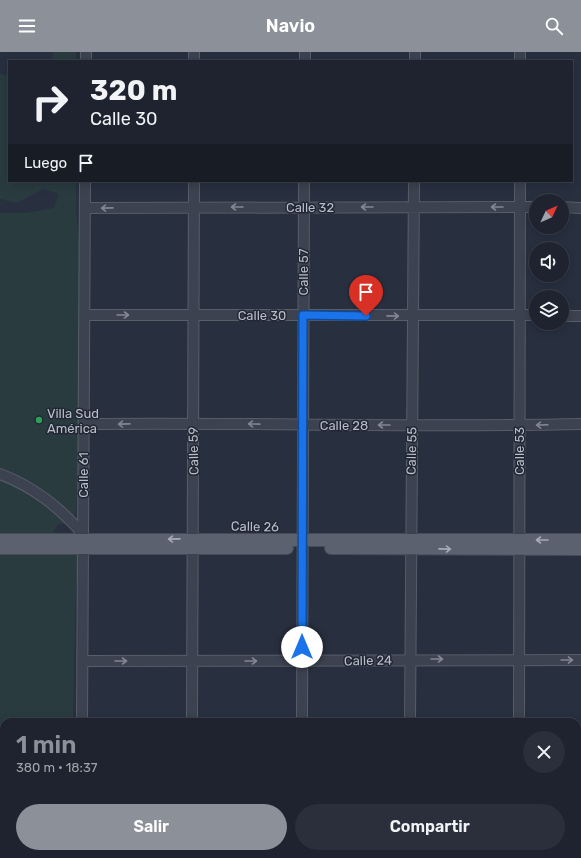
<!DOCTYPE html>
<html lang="es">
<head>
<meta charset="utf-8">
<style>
	:root { --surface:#1e232f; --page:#2b2f3b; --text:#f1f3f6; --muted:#a1a4aa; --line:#3c404b; --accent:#8c9099 }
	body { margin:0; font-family:Rubik,sans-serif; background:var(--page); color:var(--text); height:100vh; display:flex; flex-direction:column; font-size:15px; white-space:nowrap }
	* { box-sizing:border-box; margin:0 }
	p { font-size:13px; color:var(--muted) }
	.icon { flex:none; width:22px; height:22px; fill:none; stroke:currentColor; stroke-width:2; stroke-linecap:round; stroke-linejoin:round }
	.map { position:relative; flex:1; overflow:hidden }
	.sheet { position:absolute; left:0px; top:666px; width:581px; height:140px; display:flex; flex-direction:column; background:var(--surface); border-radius:12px 12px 0 0; box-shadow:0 2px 10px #0003,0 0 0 1px var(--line) }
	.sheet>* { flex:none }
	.hud { position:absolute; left:8px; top:8px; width:565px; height:122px; border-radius:0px; box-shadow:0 2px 10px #0003,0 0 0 1px var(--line); background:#1e232f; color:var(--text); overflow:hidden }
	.needle { width:26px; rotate:46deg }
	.buttons { position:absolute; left:529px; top:142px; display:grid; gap:8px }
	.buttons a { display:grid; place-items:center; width:40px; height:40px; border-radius:50%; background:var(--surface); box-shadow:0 2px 10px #0003,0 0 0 1px var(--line); font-size:20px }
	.pin { position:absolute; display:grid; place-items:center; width:34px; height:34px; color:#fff; margin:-41px -17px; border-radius:50% 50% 50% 0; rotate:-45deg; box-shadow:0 0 4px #0007 }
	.pin .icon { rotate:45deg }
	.me { position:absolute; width:44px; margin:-22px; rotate:0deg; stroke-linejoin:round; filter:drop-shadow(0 0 3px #0008) }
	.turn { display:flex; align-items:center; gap:14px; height:84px; padding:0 16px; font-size:18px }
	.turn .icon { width:52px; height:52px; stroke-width:2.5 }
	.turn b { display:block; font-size:28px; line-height:34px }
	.then { display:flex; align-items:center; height:38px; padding:0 16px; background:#0003; gap:8px; font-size:15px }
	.round { display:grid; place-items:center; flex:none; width:42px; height:42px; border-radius:21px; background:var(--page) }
	.summary { display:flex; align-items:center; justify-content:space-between; height:68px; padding:0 16px }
	h1 { font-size:24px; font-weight:600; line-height:30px; color:var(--accent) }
	.primary-button { display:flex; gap:8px; margin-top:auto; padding:8px 16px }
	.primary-button a { flex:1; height:46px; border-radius:24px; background:var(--accent); color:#fff; font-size:16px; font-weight:600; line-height:46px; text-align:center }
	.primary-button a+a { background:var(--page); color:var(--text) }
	header { display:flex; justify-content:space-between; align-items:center; height:52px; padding:0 16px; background:var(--accent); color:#fff; font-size:18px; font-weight:600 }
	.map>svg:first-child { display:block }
	.green { fill:#2a3b40 }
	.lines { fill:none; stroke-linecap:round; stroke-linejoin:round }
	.minor-casing { stroke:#575d69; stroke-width:12 }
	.major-casing { stroke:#464b58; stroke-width:14 }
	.minor { stroke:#3c424f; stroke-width:10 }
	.major { stroke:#5b616f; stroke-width:12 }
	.oneway { stroke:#818692 }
	.oneway2 { stroke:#a6abb7 }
	.route-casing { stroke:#114b97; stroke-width:10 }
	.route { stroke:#1a73e8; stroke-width:7 }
	.leisure-dot { fill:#2e9e5b; stroke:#212734; stroke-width:1.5 }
	.labels { text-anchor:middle; stroke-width:3; stroke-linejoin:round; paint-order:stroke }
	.street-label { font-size:13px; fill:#b9bdc9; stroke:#212734 }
	.poi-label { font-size:13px; fill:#b9bdc9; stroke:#212734; text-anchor:start }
</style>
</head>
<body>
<header><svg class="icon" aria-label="menu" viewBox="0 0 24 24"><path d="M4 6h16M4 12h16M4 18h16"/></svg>Navio<svg class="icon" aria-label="search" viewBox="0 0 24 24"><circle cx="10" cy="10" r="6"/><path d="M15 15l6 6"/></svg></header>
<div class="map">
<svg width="581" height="806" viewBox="0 0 581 806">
	<rect width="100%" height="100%" fill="#282f3f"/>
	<path class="green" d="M53 0H76V9H51Z
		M0 22 9 23V129H76V158L83 226 76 462 65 472H58L53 480 81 483 0 484V161H26L54 156 59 142 43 137 17 151 0 147Z
		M0 500H75L79 502 78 529 76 530 73 670H4V802H75V806H0Z"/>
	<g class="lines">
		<defs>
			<path id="minor" d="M194 0V9
				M86 9V0
				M305 9V0
				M415 9V0
				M520 9V0
				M562 155 581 156
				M85 156 536 155
				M84 263H536
				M562 264H581
				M84 372C249 370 415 376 581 372
				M0 422C34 435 59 455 83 482
				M82 609 581 608
				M82 670 85 129
				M192 670 194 129
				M302 670 304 129
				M410 670 414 129
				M519 670 520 129
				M577 718H581
				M410 802V806
				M81 806V802
				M191 806V802
				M302 806V802
				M518 806V802"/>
			<path id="major" d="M0 488H581
				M0 496H287
				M331 496 581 497"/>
		</defs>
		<use href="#minor" class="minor-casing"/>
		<use href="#major" class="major-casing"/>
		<use href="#minor" class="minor"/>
		<use href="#major" class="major"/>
	</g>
	<defs><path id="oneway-shaft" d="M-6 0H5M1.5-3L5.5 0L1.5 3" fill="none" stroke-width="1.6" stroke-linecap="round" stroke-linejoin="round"/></defs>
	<g class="oneway">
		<use href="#oneway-shaft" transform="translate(237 155) rotate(-180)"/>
		<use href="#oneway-shaft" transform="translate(367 155) rotate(180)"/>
		<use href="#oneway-shaft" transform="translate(497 155) rotate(180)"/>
		<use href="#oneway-shaft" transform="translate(107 156) rotate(179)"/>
		<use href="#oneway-shaft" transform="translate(123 263)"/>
		<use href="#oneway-shaft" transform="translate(393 264) rotate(1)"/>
		<use href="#oneway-shaft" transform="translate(124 372) rotate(179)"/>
		<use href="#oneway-shaft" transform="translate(254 372) rotate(-179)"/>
		<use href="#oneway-shaft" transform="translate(384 373) rotate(-180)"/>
		<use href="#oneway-shaft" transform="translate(542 373) rotate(178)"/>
		<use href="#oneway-shaft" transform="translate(437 607)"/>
		<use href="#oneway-shaft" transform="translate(567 608)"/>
		<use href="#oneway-shaft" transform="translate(121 609)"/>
		<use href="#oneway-shaft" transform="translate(251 609)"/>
	</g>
	<g class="oneway2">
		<use href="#oneway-shaft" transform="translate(174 487) rotate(179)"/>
		<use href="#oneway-shaft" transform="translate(542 488) rotate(180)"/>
		<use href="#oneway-shaft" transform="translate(445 497) rotate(1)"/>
	</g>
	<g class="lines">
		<defs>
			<path id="route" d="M302 595 303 263 366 264"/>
		</defs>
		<use href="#route" class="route-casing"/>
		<use href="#route" class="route"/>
	</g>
	<circle class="leisure-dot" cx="39" cy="368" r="4"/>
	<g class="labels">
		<g class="street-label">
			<text x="310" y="160">Calle 32</text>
			<text transform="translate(303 220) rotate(-90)" y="5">Calle 57</text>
			<text x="262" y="268">Calle 30</text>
			<text x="344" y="378">Calle 28</text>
			<text transform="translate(193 399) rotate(-91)" y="5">Calle 59</text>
			<text transform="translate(411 399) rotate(-89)" y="5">Calle 55</text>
			<text transform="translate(519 399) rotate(-90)" y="5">Calle 53</text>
			<text transform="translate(83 423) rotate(-90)" y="5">Calle 61</text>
			<text transform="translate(255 474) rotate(1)" y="5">Calle 26</text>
			<text transform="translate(368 608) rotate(-1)" y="5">Calle 24</text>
		</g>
		<g class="poi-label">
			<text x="47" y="366">Villa Sud<tspan x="47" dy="15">América</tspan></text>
		</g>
	</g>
</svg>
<div class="buttons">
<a><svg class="needle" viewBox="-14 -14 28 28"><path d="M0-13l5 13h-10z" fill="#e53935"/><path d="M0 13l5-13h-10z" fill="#a1a4aa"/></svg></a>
<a><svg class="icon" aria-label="sound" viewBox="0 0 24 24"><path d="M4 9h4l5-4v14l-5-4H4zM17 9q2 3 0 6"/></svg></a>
<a><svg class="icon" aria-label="layers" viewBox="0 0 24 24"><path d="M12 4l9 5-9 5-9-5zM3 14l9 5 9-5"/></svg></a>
</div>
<div class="pin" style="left:366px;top:264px;background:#d93025"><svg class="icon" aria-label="arrive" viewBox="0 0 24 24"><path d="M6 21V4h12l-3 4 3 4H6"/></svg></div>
<svg class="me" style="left:302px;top:595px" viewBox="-20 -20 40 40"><circle r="19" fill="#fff"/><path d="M0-13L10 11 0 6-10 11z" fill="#1a73e8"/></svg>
<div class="hud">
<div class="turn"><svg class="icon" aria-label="right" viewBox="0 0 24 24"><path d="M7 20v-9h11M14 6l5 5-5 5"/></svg><div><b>320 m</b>Calle 30</div></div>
<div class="then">Luego<svg class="icon" aria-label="arrive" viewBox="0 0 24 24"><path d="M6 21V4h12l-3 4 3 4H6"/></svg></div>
</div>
<section class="sheet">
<div class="summary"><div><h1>1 min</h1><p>380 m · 18:37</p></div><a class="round"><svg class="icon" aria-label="close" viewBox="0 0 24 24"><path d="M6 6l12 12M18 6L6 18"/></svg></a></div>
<div class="primary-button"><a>Salir</a><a>Compartir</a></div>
</section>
</div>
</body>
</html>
